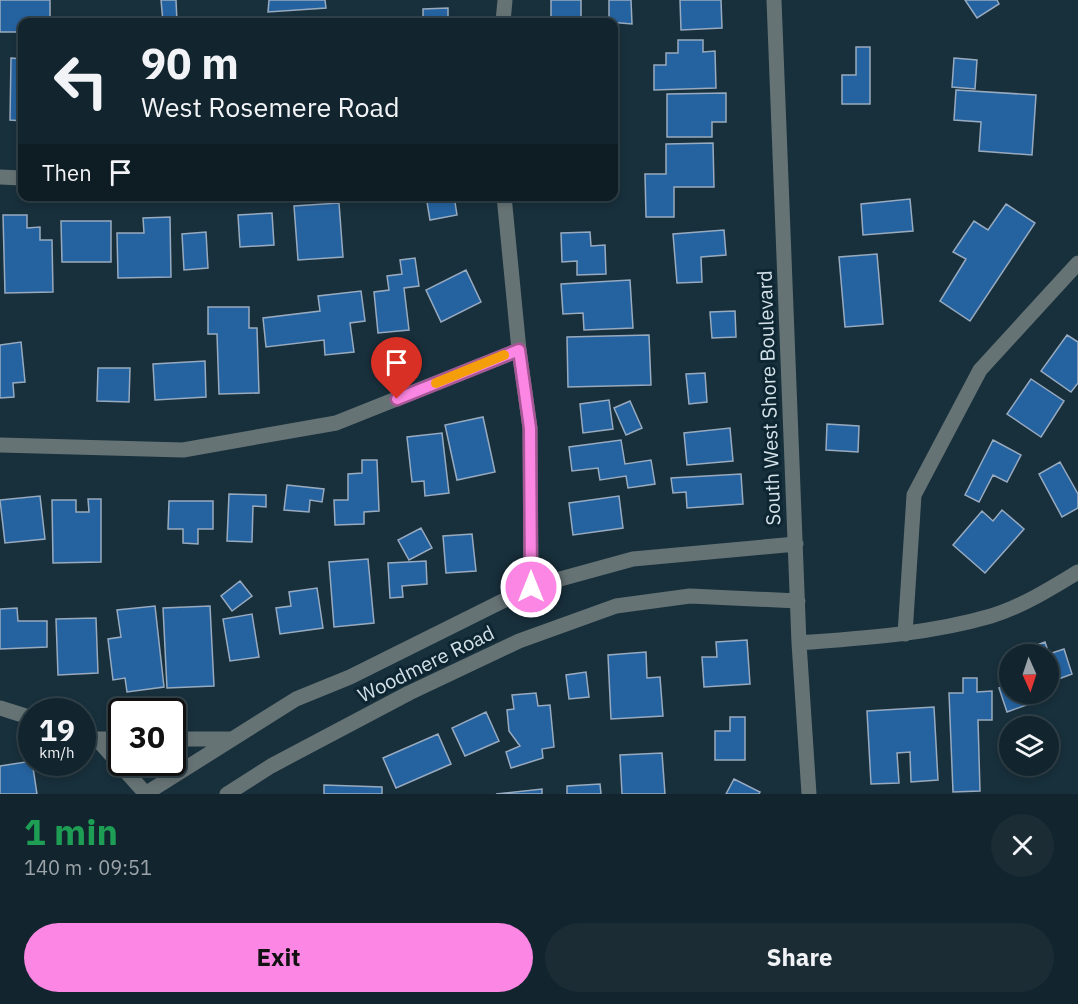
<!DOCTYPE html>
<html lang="en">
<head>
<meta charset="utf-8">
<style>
	:root { --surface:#12242d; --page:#1b2c35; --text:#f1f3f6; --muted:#9ca4aa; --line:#314149; --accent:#fc86e3 }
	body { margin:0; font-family:"IBM Plex Sans",sans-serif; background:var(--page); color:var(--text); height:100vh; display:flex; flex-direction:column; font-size:22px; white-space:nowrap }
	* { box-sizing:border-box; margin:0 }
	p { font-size:20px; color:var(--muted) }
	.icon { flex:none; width:33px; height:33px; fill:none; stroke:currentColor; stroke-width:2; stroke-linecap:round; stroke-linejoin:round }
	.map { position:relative; height:794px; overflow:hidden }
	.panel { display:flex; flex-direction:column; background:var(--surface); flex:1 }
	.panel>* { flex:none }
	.hud { position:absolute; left:18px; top:18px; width:600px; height:183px; border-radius:12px; box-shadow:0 3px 9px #0003,0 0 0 2px var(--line); background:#12242d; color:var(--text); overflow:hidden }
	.needle { width:39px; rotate:177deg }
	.controls { position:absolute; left:999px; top:644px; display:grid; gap:12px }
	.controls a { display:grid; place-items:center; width:60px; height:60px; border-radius:50%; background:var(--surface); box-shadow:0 3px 9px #0003,0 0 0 2px var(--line); font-size:30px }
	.speed { position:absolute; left:18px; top:698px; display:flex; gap:12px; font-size:30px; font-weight:700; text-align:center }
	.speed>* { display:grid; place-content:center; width:78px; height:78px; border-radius:50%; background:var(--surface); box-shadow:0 3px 9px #0003,0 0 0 2px var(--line); line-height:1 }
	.speed small { font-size:15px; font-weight:400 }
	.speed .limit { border:3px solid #111; border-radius:9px; background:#fff; color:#111 }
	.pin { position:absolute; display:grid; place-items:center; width:51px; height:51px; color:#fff; margin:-62px -26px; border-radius:50% 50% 50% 0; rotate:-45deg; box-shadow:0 0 6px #0007 }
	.pin .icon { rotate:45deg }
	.me { position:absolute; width:66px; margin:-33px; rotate:0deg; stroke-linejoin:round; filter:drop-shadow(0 0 4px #0008) }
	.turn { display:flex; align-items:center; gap:21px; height:126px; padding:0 24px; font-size:27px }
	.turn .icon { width:78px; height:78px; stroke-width:2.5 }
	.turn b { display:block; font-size:42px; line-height:51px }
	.then { display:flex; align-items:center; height:57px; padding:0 24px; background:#0003; gap:12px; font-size:22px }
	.round { display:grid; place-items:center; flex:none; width:63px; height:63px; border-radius:32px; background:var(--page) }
	.head { display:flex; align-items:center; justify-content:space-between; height:102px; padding:0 24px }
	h1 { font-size:36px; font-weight:800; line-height:45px; color:#1e9e55 }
	.action { display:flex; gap:12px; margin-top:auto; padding:12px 24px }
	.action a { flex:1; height:69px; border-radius:36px; background:var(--accent); color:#111; font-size:24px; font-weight:800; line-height:69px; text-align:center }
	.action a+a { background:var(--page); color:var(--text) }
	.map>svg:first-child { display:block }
	.building { fill:#2563a0; stroke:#98aabf; stroke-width:1.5 }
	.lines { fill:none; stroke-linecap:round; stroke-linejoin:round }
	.minor { stroke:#667375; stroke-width:15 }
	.route-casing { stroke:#a45794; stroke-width:15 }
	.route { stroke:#fc86e3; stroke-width:10 }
	.slow { stroke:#f59e0b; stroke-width:10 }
	.labels { text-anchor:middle; stroke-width:6; stroke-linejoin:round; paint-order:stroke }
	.street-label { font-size:20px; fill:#d3e1e9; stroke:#0e2631 }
</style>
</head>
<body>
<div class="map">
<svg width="1078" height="794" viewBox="0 0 1078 794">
	<rect width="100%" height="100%" fill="#18303c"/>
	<path class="building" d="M0 0H50V22H22V32H0Z
		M161 0H176L177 22H163Z
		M269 0H325L326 8 268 12Z
		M551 0H581V20H551Z
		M609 0H631L632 24 609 22Z
		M680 0H721L722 28 681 30Z
		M965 0H997L999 4 977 18Z
		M448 8V21L461 22H423V9Z
		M678 40H703V52L715 51 716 88 654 90V65H666V53H678Z
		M856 47H870V104H842V75H856Z
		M11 58 22 59V121L10 120Z
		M954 58 977 60 975 89 952 87Z
		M956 90 1036 95 1032 155 979 151 981 122 954 120Z
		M726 93V122H712V137H667V94Z
		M713 143 714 187H674V217H646L645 174H666V144Z
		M454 196 457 215 430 220 426 196Z
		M910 199 913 231 863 235 861 204Z
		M339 203 343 257 298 260 294 206Z
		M1006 204 1035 223 970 321 940 301 966 259 953 252 974 221 988 230Z
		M272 213 274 245 240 247 238 215Z
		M3 215H27V228L40 227V240H52L53 292 5 293Z
		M170 217 171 277 118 278 117 233H144L143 218Z
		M61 221H111V262H62Z
		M724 230 726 255 701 257 702 282 677 283 673 234Z
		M206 232 208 268 184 270 182 234Z
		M590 232 591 246 605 245 606 274 577 275V261L562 262 561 233Z
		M877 254 883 324 845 327 839 257Z
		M415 258 419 286 404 288 409 330 378 333 374 292 389 290 387 276 402 274 400 260Z
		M466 270 481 302 441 322 426 290Z
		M630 280 633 328 584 330 583 313 563 314 561 284Z
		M361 291 365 321 350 323 354 352 325 355 324 340 266 347 263 318 320 311 318 296Z
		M208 307H249V328H257L259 393 219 394 217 334H208Z
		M735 311 736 337 712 338 710 312Z
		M649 335 651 385 568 387 567 337Z
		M1067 335 1078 342V383L1071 392 1041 371Z
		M21 342 25 382 13 383 14 397 0 398V345Z
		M205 361 206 397 155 400 153 364Z
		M98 368H130L129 402 97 401Z
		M705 373 707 402 689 404 686 374Z
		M1031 379 1064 401 1041 437 1007 414Z
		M609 400 613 429 583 433 580 404Z
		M630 401 642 428 626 435 614 408Z
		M483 417 495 472 457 480 445 425Z
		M827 424 859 426 858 452 826 450Z
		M730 428 733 461 687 465 684 433Z
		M442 433 449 493 425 496 424 481 412 482 407 437Z
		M621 440 625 464 651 460 655 484 628 488 626 476 600 480 598 468 572 471 569 447Z
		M993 440 1021 455 1007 482 993 475 979 502 965 495Z
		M362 460H377L379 511 364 512V524L335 525 334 500H348V474L362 473Z
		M1060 462 1078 494V508L1062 517 1039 474Z
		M741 474 743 504 687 508 686 492 673 493 671 478Z
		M287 485 324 489 322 502 310 500 309 512 284 510Z
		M229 494 266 495V507L253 506 252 542 227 541Z
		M40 496 45 539 5 543 0 500Z
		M619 496 623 528 573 535 569 503Z
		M88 499H101V562L53 563 52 500H76V512H89Z
		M169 501H213V529H198V544L183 543V529H168Z
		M1002 510 1024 529 985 573 953 545 982 511 993 521Z
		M421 528 432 548 409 560 398 540Z
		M472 534 476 571 446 573 443 536Z
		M368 559 374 623 334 627 329 562Z
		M426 561 427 584 402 586 403 597 390 598 388 563Z
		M240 581 252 596 232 611 221 596Z
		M317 588 323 628 280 634 276 608 291 606 289 592Z
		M155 606 164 687 127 692 125 678 113 680 108 639 121 637 117 610Z
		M210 606 214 686 167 688 163 608Z
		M17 608 18 621H47V647L0 649V609Z
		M252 614 259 657 230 661 223 619Z
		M96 618 98 673 58 675 56 619Z
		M747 640 750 684 704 687 702 657H717L716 642Z
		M1045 642 1049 654 1064 649 1072 674 1048 683V654H1012Z
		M646 652 647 678 660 677 663 716 611 719 608 655Z
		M586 672 589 697 569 699 566 675Z
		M963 678H977V692L992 691V720H978L980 791 953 792 949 693H963Z
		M1010 684V693H1048L1049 697 1007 712 999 688Z
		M536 693 538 706 550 705 554 747 542 749 543 758 511 768 506 752 520 746 509 731 507 710 514 709 512 695Z
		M934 707 938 780 911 782 910 752 897 753 899 783 871 784 867 711Z
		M486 712 499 741 465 756 452 728Z
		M730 717H745V760H715V731H730Z
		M438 734 451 764 396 788 383 758Z
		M662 753 665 794H622L620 755Z
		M32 761 37 794H0V766Z
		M734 779 760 792 759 794H726Z
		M600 784 601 794H567V786Z
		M324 785 382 787V794H324Z
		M542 789V794H496Z"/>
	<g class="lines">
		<path class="minor" d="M774 0 799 643 809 794
			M503 22 505 0
			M0 177 22 178
			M504 196 519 350 530 428 531 587
			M0 445 183 450 336 423 519 350
			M905 634 914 495 980 370 1078 263
			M799 643C864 638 929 634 991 616 1021 607 1052 588 1078 572
			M0 708 32 718
			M82 734 97 739 146 794
			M97 739H122
			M172 739H231
			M145 794 296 699 350 677 531 587 633 559 796 544
			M227 794 271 766 409 693 519 641 616 606 690 596 798 601"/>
	</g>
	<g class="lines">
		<defs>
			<path id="route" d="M397 399 519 350 530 428 531 587"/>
		</defs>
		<use href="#route" class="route-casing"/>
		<use href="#route" class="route"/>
		<path class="slow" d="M436 383 504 355"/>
	</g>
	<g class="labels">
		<g class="street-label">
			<text transform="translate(769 398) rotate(-92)" y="7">South West Shore Boulevard</text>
			<text transform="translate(426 664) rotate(-26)" y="7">Woodmere Road</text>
		</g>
	</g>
</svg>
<div class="controls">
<a><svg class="needle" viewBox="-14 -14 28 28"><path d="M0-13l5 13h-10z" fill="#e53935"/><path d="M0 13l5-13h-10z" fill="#9ca4aa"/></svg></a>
<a><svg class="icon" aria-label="layers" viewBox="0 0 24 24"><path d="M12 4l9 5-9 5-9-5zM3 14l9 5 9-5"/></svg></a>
</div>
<div class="speed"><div>19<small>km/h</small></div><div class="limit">30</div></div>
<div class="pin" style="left:397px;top:399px;background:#d93025"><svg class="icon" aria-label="arrive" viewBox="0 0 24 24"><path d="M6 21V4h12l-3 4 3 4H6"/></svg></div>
<svg class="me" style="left:531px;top:587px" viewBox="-20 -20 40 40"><circle r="17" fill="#fc86e3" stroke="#fff" stroke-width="3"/><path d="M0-11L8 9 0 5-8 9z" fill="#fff"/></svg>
<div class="hud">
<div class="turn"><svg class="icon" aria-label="left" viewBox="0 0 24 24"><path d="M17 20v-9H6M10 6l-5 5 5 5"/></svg><div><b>90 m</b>West Rosemere Road</div></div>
<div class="then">Then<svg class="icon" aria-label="arrive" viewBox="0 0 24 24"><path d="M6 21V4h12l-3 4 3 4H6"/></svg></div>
</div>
</div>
<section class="panel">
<div class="head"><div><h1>1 min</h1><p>140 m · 09:51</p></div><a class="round"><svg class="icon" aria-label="close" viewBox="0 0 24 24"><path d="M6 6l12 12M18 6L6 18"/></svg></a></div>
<div class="action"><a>Exit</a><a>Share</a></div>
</section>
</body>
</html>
